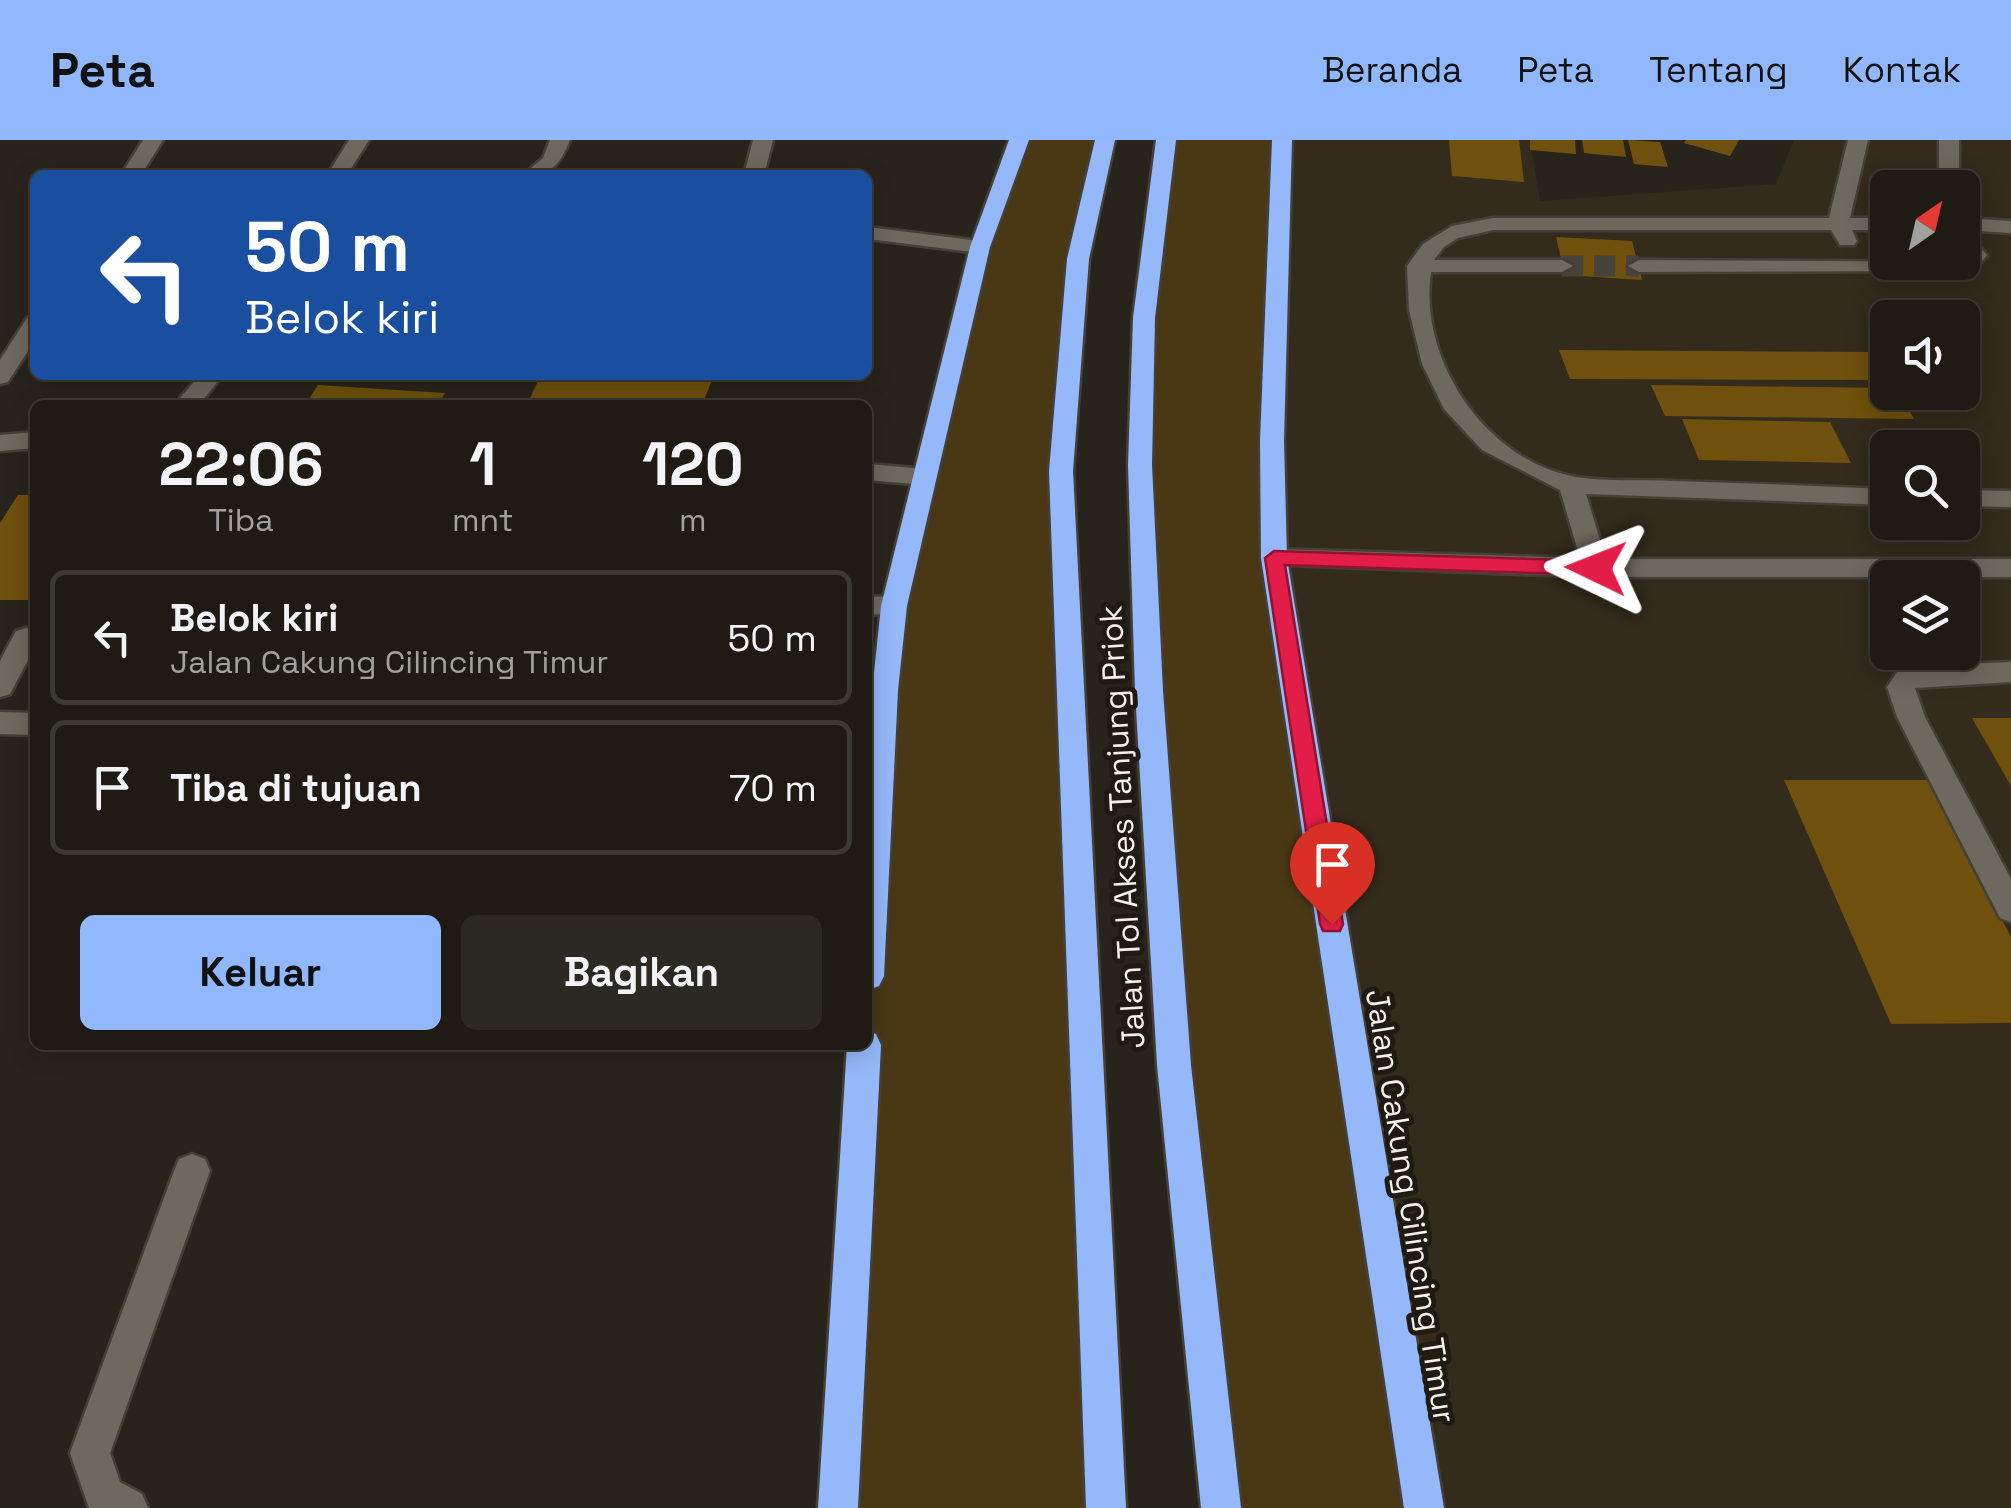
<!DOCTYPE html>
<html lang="id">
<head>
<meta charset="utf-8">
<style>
	:root { --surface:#1f1b14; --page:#2c2822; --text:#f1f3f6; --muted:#a1a1a0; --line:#3c3934; --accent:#91b8fd }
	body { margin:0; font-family:"Space Grotesk",sans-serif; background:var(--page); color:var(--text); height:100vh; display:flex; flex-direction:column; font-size:38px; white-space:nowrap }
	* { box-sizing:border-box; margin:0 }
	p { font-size:32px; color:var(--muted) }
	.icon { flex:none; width:55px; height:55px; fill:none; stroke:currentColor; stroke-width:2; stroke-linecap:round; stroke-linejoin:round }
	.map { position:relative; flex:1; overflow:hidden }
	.panel { position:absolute; left:30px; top:260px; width:842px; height:650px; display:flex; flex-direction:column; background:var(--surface); border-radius:15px; box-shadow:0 5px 25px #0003,0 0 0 2px var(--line) }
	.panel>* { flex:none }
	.banner { position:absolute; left:30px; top:30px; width:842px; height:210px; border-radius:15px; box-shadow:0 5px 25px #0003,0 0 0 2px var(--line); background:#1a4fa0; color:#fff; overflow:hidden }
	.needle { width:65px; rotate:34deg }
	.buttons { position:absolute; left:1870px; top:30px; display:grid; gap:20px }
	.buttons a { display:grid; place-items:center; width:110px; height:110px; border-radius:15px; background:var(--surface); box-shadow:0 5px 25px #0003,0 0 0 2px var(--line); font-size:50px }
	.pin { position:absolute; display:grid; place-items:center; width:85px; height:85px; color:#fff; margin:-102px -42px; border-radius:50% 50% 50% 0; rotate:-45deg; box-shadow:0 0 10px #0007 }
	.pin .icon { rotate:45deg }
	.me { position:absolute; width:110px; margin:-55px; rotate:272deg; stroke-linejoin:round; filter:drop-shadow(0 0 8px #0008) }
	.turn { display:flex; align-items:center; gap:35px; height:210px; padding:0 50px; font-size:45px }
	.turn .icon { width:130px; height:130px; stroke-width:2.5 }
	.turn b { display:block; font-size:70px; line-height:85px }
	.eta { display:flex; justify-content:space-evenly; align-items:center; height:170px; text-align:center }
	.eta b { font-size:60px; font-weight:700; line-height:70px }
	.action { display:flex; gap:20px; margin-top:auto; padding:20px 50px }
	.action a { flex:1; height:115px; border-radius:15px; background:var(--accent); color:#111; font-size:40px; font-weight:700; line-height:115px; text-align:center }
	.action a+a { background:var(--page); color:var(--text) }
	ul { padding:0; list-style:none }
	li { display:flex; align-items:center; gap:30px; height:135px; margin:0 20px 15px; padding:0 30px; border:5px solid var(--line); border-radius:15px }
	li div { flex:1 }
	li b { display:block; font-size:38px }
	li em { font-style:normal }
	header { display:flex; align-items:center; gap:60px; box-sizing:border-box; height:140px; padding:0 50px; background:var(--accent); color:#111 }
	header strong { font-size:48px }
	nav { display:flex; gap:55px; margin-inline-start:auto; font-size:35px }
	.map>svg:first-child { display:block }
	.built { fill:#332b1c; fill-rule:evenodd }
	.green { fill:#4a3815 }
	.building { fill:#6f510d }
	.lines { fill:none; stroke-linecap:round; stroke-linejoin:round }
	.minor-tunnel { stroke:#47433a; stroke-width:21; stroke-dasharray:21 11; stroke-linecap:butt }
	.minor-casing { stroke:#443f38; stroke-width:5 }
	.highway-casing { stroke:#443f38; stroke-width:5 }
	.minor { fill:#6e695e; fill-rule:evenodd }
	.highway { fill:#94b8fa; fill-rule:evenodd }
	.route { fill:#e11d48; stroke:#92132f; stroke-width:2.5 }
	.labels { text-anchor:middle; stroke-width:10; stroke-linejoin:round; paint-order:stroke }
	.street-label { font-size:32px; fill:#f4f1eb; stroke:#1f1a12 }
</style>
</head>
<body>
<header>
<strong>Peta</strong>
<nav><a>Beranda</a><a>Peta</a><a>Tentang</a><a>Kontak</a></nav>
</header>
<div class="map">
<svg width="2011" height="1368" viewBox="0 0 2011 1368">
	<rect width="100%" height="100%" fill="#29241b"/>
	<path class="built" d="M1280 0H1530L1540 61 1776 44 1794 0H2011V1368H1443L1274 418ZM1888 48H1962V122H1888ZM1888 178H1962V252H1888ZM1888 308H1962V382H1888ZM1888 438H1962V512H1888Z"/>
	<path class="green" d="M1019 0H1106L1078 119 1061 331 1107 1368H842L884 550 980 107Z
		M1167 0H1282L1273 351 1424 1368H1221L1141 269Z"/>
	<path class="building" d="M1449 0H1519L1524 42 1452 36Z
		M1530 0H1575L1576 14 1530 10Z
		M1582 0H1623L1626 17 1584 13Z
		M1628 0 1660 2 1668 27 1634 24Z
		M1686 0H1739L1730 16 1684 3Z
		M1556 97 1632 101 1642 140 1565 135Z
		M1559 210 1873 212 1888 240 1570 239Z
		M541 235H714L702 265H591L529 260Z
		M318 245 445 253 438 265H305Z
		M1651 245 1888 248V252H1899L1914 279 1665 276Z
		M1682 279 1830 282 1851 323 1699 320Z
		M18 355H35V460H0V383Z
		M1972 578H2011V646Z
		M1784 640H1929L2011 797V883L1891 884Z"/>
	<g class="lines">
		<path class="minor-tunnel" d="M1562 126H1639"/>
		<defs>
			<path id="minor" d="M143 0H163L141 35H121Z
				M349 0H369L347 35H327Z
				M550 0H570C559 26 552 35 523 35L543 18Z
				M753 0H773L764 35H744Z
				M1848 0H1868L1850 78H1888V90H1852L1857 101 1854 105H1840L1831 90H1493L1458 98 1444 107 1434 120H1562L1573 126 1562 132H1431C1418 220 1486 321 1576 337 1607 342 1643 339 1675 341 1746 343 1817 346 1888 349V365L1586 354 1606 419H2011V437H1596L1265 424 1261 418 1265 412 1274 409 1580 418 1560 350 1482 310 1444 269 1422 224 1409 170 1407 126 1423 104 1452 86 1493 78H1829Z
				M1939 0H1959V48H1939Z
				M1962 78 2011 81V93L1962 90Z
				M868 87 980 101 990 107 980 113 868 99Z
				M1962 93 1969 95 1987 115 1979 125 1958 131 1639 132 1628 126 1639 120 1962 122Z
				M35 176V200L8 242 0 244V220L27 178Z
				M200 235H223L199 265H174Z
				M35 292V308L0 311V295Z
				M868 324 925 329 937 337 925 345 868 340Z
				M1962 350 2011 351V367L1962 366Z
				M894 456 903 459 907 466 903 473 868 475V457Z
				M26 488 35 491V507L10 554 0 557V521L16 491Z
				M2011 522V542L1915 548 1925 577 2011 739V782L2000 778 1897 577 1887 547 1899 529 1909 526Z
				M0 572 35 573V595L0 594Z
				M192 1014 205 1019 210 1031 110 1313 120 1342 142 1354 148 1368H89L70 1313 174 1031 179 1019Z"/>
			<path id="highway" d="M1009 0H1029L990 107 907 466 898 550 884 836 879 846 868 850V590L881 466 970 107Z
				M1095 0H1115L1089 119 1073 331 1126 1368H1086L1049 331 1067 119Z
				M1156 0H1176L1155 178 1152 325 1163 551 1191 925 1241 1368H1201L1157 925 1135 551 1128 325 1133 178Z
				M1272 0H1292L1284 301 1287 418 1444 1368H1404L1261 418 1260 301Z
				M868 891 876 894 881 905 858 1368H818L847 905H868Z"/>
		</defs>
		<use href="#minor" class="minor-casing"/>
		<use href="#highway" class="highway-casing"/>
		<use href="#minor" class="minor"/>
		<use href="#highway" class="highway"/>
	</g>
	<path class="route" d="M1274 411 1596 421 1606 428 1596 435 1285 425 1343 784 1340 791H1323L1320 784 1265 418Z"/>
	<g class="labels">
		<g class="street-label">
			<text transform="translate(1122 687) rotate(-93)" y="11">Jalan Tol Akses Tanjung Priok</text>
			<text transform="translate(1411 1066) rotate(81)" y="11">Jalan Cakung Cilincing Timur</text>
		</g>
	</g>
</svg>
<div class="buttons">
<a><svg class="needle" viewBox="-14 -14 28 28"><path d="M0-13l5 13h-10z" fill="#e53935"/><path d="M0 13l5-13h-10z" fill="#a1a1a0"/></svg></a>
<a><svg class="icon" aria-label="sound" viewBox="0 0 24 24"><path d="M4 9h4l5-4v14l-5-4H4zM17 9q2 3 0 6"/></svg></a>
<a><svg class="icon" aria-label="search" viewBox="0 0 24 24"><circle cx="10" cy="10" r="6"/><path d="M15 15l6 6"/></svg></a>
<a><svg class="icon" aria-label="layers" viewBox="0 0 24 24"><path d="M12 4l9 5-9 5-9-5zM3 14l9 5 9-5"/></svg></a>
</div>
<div class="pin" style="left:1332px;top:784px;background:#d93025"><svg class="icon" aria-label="arrive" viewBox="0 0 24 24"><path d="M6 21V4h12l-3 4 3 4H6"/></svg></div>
<svg class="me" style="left:1596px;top:428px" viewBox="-20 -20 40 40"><path d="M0-17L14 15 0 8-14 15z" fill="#e11d48" stroke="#fff" stroke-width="4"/></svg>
<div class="banner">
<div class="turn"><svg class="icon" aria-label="left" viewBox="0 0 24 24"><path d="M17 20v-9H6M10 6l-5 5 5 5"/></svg><div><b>50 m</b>Belok kiri</div></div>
</div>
<section class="panel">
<div class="eta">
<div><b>22:06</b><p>Tiba</p></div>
<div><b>1</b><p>mnt</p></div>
<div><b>120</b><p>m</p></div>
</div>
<ul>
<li><svg class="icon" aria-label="left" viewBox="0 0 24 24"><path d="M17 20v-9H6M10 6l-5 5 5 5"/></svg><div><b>Belok kiri</b><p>Jalan Cakung Cilincing Timur</p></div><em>50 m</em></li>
<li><svg class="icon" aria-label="arrive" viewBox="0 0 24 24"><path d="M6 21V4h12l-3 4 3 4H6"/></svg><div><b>Tiba di tujuan</b></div><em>70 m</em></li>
</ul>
<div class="action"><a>Keluar</a><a>Bagikan</a></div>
</section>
</div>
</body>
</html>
